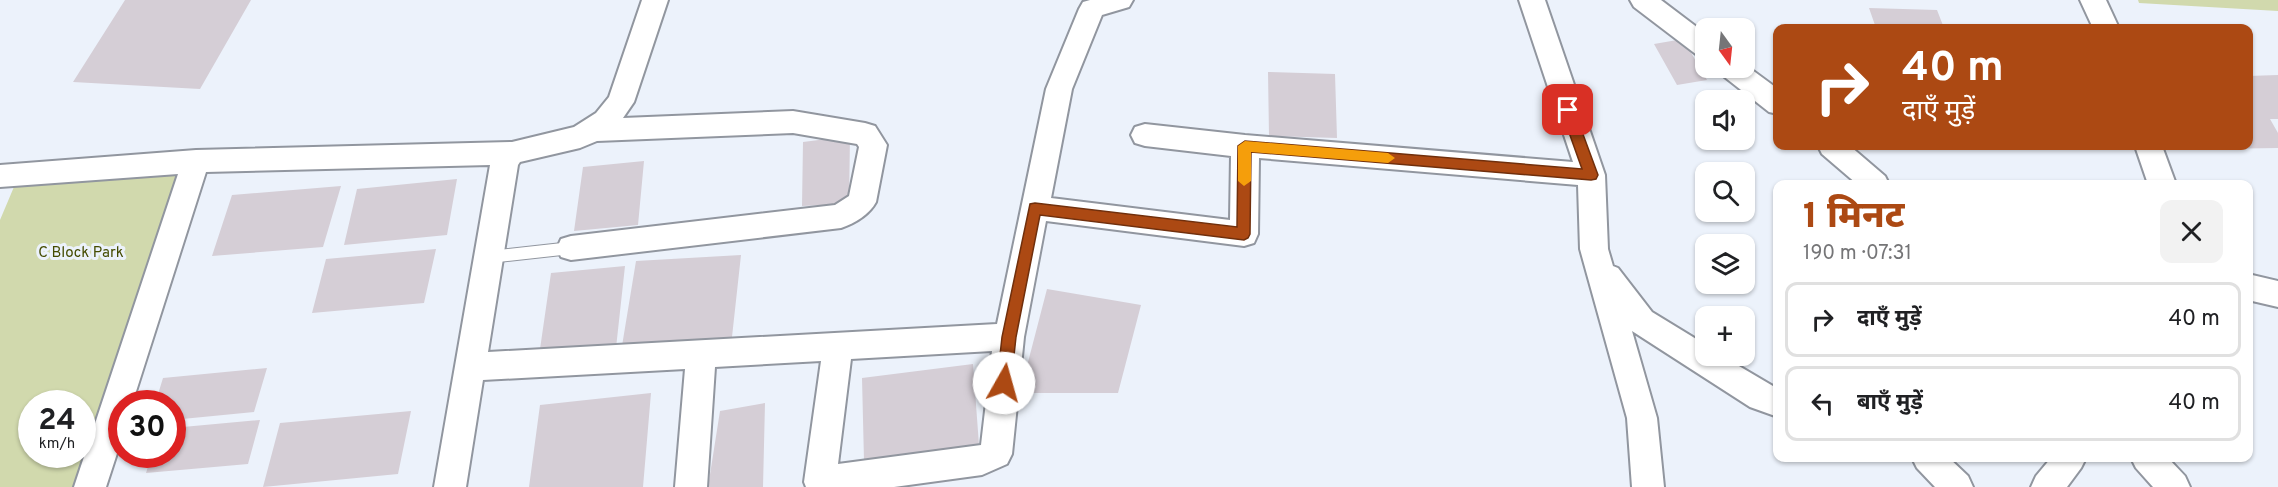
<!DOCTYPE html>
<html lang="hi">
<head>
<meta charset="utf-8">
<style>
	:root { --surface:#fff; --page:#f2f2f2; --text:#202124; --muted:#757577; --line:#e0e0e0; --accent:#ac4913 }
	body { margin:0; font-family:Overpass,"Noto Sans Devanagari",sans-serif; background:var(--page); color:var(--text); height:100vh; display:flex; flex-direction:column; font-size:22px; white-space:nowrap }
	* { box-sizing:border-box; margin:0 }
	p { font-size:20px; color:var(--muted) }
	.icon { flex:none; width:33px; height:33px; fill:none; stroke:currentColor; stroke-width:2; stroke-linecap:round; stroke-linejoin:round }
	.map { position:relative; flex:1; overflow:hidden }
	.details { position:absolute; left:1773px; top:180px; width:480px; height:282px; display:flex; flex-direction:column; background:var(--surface); border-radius:12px; box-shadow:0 2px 4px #0004 }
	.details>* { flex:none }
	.guide { position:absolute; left:1773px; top:24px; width:480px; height:126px; border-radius:12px; box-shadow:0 2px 4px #0004; background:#ac4913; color:#fff; overflow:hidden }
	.needle { width:39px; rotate:165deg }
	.tools { position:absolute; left:1695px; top:18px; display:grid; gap:12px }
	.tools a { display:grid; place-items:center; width:60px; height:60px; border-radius:12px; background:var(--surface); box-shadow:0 2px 4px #0004; font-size:30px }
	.speed { position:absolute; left:18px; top:390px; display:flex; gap:12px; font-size:30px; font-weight:700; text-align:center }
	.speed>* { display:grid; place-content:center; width:78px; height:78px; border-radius:50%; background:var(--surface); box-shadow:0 2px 4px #0004; line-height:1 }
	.speed small { font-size:15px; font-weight:400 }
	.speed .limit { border:9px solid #d22; background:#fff; color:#111 }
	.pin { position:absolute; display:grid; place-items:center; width:51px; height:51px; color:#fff; margin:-26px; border-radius:12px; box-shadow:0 3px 9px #0006 }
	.me { position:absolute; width:66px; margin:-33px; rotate:7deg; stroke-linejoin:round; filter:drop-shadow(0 0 4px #0008) }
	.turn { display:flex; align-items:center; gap:21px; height:126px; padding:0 30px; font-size:27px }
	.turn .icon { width:78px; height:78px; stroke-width:2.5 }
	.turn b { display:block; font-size:42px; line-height:51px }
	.round { display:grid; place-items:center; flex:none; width:63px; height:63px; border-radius:12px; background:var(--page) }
	.head { display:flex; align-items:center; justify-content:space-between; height:102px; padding:0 30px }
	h1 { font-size:36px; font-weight:800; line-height:45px; color:var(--accent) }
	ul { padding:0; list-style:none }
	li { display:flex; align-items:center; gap:18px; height:75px; margin:0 12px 9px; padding:0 18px; border:3px solid var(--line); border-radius:12px }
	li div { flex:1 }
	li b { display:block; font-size:22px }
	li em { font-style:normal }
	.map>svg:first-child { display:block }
	.green { fill:#d1d9ad; fill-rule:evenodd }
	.building { fill:#d5ced6 }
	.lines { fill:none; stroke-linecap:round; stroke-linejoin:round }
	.service-casing { stroke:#91969f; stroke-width:2 }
	.minor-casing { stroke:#91969f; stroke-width:4 }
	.service { fill:#fff; fill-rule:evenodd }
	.minor { fill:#fff; fill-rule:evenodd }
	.route { fill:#ac4913; stroke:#702f0c; stroke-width:1.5 }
	.slow { fill:#f59e0b }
	.labels { text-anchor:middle; stroke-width:6; stroke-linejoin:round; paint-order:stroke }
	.park-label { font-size:15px; fill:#444b00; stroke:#ecf2fb }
</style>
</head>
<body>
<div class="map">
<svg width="2278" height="487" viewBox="0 0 2278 487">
	<rect width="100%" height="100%" fill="#ecf2fb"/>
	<path class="green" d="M2138 0H2278V11L2139 3Z
		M196 161 90 487H0V220L19 175ZM32 404H82V454H32Z"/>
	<path class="building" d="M125 0H251L200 89 73 82Z
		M1869 8 1937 10 1944 28H1876Z
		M1683 39 1707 80 1677 85 1654 44Z
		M1268 72 1335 74 1337 138 1269 136Z
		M2278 75V119H2270L2278 133V148L2213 149 2211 146H2248V76Z
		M850 136 849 204 802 206 803 142Z
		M644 161 638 225 574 231 583 167Z
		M457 179 447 235 344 245 357 189Z
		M341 186 323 247 212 256 232 195Z
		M436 249 424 303 312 313 326 259Z
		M741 255 731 346 621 352 636 261Z
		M625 266 616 348 539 356 551 273Z
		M1047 289 1141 305 1118 393H1020Z
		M973 364 979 445 864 461 862 378Z
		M267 368 254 412 172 420V404H155L163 378Z
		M651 393 643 487H529L540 405Z
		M765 403 763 487H708L720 411Z
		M411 411 398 474 263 487 280 423Z
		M260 420 248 464 146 473 152 454H172V428Z"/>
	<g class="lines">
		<defs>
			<path id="service" d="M571 242 576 244 578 248 576 252 571 254 489 263 484 261 482 257 484 253 489 251Z"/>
			<path id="minor" d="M642 0H668L634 102 623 118 793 111 865 123 875 126 887 145 876 202C869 215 855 223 841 228L571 260 561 257 557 248 561 239 571 236 835 205 849 196 859 147 857 144 793 133 597 141 580 148 520 162 518 165 488 352 997 324 1046 89 1079 9 1083 2 1090 0H1133L1129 7 1102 15 1072 89 1051 198 1230 220 1231 156 1145 146 1135 143 1131 135 1135 127 1145 124 1245 135 1573 162 1519 0H1545L1605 175 1608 249 1613 266 1618 268 1652 312 1706 345V356H1722L1778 389V417L1750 407 1632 331 1657 418 1664 487H1632L1627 418 1580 249 1578 185 1259 158 1258 234 1254 243 1244 246 1046 221 1024 337 1012 454 1007 464 982 475 894 487H806L804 482 821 361 715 367 707 487H675L685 369 483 380 466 487H434L490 165 206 172 132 404H122V438L106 487H74L178 174 0 187V165L196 150 512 142 574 127 596 113 609 97ZM992 351 981 445 838 464 851 359Z
				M1630 0H1661L1706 34V58L1697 55 1634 7Z
				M2080 0H2106L2119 28H2093Z
				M1744 64 1778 89V114L1769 112 1722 75 1718 68H1744Z
				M1818 146H1850L1885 176 1889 184H1857L1822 154Z
				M2135 146H2162L2176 184H2148Z
				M2248 274 2278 281V307L2248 300Z
				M1912 458H1949L1968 476 1973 487H1935L1917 468Z
				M2051 458H2086L2081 468 2067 487H2031L2036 476Z
				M2131 458H2168L2185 476 2190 487H2153L2136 468Z"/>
		</defs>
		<use href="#service" class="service-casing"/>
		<use href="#minor" class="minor-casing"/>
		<use href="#service" class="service"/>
		<use href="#minor" class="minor"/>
	</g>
	<path class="route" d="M1568 105 1574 110 1598 175 1596 179 1591 180 1251 152 1250 234 1248 238 1244 240 1040 215 1016 337 1011 383 1009 388 1004 390 999 388 997 383 1002 337 1030 204 1035 203 1237 227 1238 146 1245 141 1582 169 1561 110Z"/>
	<path class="slow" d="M1245 141 1388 153 1395 158 1388 163 1251 152V181L1244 186 1238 181V146Z"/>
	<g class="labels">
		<g class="park-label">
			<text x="81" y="257">C Block Park</text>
		</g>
	</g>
</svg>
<div class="tools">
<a><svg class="needle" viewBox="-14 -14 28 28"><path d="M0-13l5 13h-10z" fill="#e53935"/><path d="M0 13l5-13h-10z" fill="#757577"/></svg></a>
<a><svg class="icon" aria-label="sound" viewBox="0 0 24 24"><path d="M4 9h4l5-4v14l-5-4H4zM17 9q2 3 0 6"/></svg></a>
<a><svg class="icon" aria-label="search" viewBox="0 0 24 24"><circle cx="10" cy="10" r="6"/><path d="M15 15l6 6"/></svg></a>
<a><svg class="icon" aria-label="layers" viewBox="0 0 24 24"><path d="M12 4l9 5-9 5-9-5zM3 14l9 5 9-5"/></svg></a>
<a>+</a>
</div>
<div class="speed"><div>24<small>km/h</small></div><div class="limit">30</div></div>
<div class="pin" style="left:1568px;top:110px;background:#d93025"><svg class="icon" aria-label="arrive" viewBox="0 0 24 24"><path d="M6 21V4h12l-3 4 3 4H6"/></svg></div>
<svg class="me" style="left:1004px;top:383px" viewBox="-20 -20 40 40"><circle r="19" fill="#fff"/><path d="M0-13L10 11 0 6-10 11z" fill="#ac4913"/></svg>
<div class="guide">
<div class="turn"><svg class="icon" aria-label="right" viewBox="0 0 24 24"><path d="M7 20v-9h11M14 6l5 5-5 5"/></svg><div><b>40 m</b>दाएँ मुड़ें</div></div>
</div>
<section class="details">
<div class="head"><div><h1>1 मिनट</h1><p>190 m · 07:31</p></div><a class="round"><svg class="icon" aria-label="close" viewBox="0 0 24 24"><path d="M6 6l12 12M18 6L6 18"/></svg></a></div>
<ul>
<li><svg class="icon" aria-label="right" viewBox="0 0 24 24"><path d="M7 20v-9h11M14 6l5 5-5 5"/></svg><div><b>दाएँ मुड़ें</b></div><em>40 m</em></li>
<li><svg class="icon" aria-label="left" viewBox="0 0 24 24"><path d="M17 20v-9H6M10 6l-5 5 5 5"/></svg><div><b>बाएँ मुड़ें</b></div><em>40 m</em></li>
</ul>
</section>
</div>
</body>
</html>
